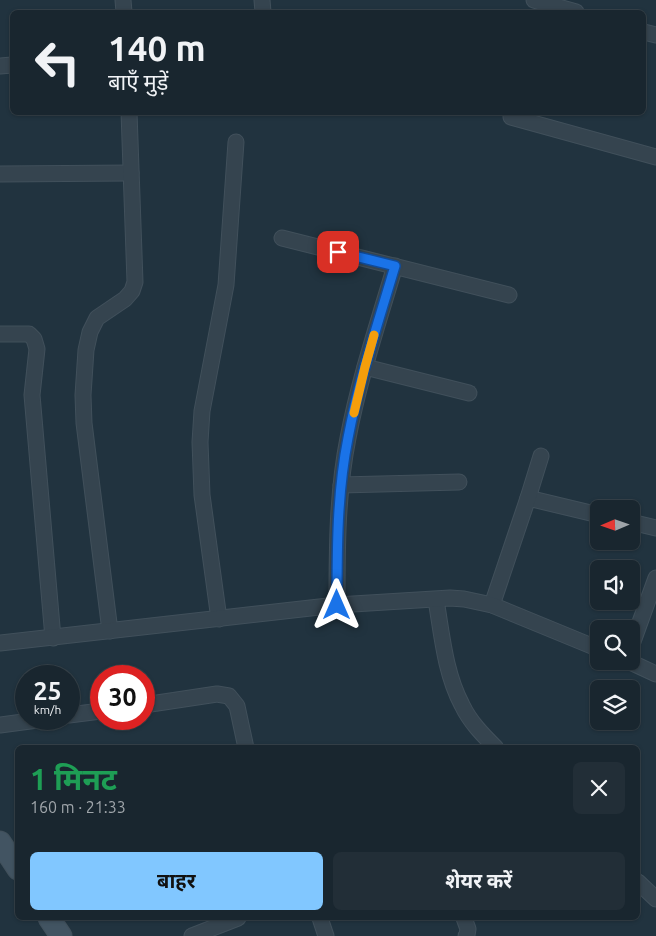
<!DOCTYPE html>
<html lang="hi">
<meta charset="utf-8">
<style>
body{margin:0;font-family:Ubuntu,"Noto Sans Devanagari",sans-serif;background:#222e37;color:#f1f3f6;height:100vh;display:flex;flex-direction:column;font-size:19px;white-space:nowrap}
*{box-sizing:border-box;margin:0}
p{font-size:16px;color:#9fa5aa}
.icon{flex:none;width:28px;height:28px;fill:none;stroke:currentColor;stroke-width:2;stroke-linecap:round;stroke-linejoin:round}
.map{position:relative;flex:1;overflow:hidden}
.sheet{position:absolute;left:15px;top:745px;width:625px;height:175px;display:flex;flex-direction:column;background:#19262f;border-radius:8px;box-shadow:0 1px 4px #0004,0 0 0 1px #37434b}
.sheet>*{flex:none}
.hud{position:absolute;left:10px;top:10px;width:636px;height:105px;border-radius:8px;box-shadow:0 1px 4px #0004,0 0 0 1px #37434b;background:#19262f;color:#f1f3f6;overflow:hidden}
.needle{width:32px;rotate:268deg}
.buttons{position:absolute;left:590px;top:500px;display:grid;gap:10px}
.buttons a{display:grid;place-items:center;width:50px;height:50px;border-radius:8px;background:#19262f;box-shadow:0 1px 4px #0004,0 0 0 1px #37434b;font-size:25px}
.speed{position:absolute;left:15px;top:665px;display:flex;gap:10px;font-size:25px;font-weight:700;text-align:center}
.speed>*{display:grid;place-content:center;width:65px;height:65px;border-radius:50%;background:#19262f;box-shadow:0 1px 4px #0004,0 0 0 1px #37434b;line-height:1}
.speed small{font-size:12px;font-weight:400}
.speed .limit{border:8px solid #d22;background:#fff;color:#111}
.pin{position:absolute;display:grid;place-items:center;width:42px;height:42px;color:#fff;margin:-21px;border-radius:10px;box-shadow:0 2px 8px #0006}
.me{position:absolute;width:55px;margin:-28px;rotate:0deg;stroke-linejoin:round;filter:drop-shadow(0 0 4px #0008)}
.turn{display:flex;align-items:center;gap:18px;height:105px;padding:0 15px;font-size:22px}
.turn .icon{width:65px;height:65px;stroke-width:2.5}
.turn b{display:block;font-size:35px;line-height:42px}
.round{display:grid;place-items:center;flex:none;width:52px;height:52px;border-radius:8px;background:#222e37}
.overview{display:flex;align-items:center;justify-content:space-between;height:85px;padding:0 15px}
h1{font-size:30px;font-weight:700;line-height:38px;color:#1e9e55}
.action{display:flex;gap:10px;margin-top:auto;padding:10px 15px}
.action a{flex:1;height:58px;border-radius:8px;background:#81c7ff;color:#111;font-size:20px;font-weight:700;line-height:58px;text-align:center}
.action a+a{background:#222e37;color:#f1f3f6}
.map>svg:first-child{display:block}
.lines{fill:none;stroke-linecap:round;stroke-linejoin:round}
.street-casing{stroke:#41505b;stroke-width:17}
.secondary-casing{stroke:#41505b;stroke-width:23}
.street{stroke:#35444f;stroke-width:15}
.secondary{stroke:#425462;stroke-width:21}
.route-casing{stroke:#114b97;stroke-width:12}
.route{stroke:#1a73e8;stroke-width:9}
.slow{stroke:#f59e0b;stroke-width:9}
</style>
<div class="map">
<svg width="656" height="936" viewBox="0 0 656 936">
<rect width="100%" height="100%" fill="#21333f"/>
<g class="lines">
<!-- street casing -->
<g class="street-casing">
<g id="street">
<polyline points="123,0 124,12"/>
<polyline points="262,0 263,12"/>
<polyline points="534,0 576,12"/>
<polyline points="644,32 656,35"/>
<polyline points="0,66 12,65"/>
<polyline points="511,117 656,157"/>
<polyline points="0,174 131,173"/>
<polyline points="282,238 509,295"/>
<polyline points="0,334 29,334 34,339 37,349 32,395 53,638"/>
<polyline points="365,367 469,393"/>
<polyline points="341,485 459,482"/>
<polyline points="528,498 599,515"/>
<polyline points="631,522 656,528"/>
<path d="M436,600c6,35 9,73 26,105 8,17 21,30 34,43"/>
<path d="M337,605c0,-56 0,-112 11,-167 11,-58 30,-115 47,-172"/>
<polyline points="492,605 528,498 541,456"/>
<polyline points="219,619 202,495 200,442 202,411 226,285 236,142"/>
<polyline points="110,631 84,423 83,395 86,350 90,332 97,318 125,299 132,291 135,282 129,112"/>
<polyline points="0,643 337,605 450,598 464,599 492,605 599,649"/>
<polyline points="631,647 656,578"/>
<polyline points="628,661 656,674"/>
<polyline points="144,705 217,694 229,696 237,706 246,748"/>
<polyline points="69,715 101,711"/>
<polyline points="0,725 45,719"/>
<polyline points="638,882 656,899"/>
<polyline points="320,918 326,936"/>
<polyline points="464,918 468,929 467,935 466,936"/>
<polyline points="192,936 238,918"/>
</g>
</g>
<!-- secondary casing -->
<g class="secondary-casing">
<g id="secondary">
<polyline points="0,842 18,869"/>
<polyline points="49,918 61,936"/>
</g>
</g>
<!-- street -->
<use href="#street" class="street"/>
<!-- secondary -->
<use href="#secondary" class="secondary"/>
</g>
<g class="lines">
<!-- route casing -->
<g class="route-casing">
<path id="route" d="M337,605c0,-56 0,-112 11,-167 11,-58 30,-115 47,-172l-57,-14"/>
</g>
<!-- route -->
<use href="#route" class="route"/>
<!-- slow -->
<polyline class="slow" points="354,413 365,367 374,335"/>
</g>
</svg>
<div class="buttons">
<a><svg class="needle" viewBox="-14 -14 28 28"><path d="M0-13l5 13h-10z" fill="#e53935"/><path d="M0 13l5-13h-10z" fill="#9fa5aa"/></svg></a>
<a><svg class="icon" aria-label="sound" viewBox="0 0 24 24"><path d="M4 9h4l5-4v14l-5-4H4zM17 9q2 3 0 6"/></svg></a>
<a><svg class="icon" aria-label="search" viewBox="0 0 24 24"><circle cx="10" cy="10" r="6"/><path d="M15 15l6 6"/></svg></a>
<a><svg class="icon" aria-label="layers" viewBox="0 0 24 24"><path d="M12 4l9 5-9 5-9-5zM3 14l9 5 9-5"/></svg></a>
</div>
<div class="speed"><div>25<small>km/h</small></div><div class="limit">30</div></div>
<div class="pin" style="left:338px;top:252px;background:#d93025"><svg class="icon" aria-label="arrive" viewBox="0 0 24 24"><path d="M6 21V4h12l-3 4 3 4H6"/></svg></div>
<svg class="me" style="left:337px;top:605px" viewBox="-20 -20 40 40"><path d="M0-17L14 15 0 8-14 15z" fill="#1a73e8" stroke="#fff" stroke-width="4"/></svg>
<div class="hud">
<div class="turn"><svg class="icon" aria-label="left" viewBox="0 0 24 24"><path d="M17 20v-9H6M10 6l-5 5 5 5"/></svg><div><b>140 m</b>बाएँ मुड़ें</div></div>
</div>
<section class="sheet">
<div class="overview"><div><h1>1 मिनट</h1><p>160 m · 21:33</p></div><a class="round"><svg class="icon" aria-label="close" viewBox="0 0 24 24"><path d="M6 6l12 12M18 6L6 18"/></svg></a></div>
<div class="action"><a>बाहर</a><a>शेयर करें</a></div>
</section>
</div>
